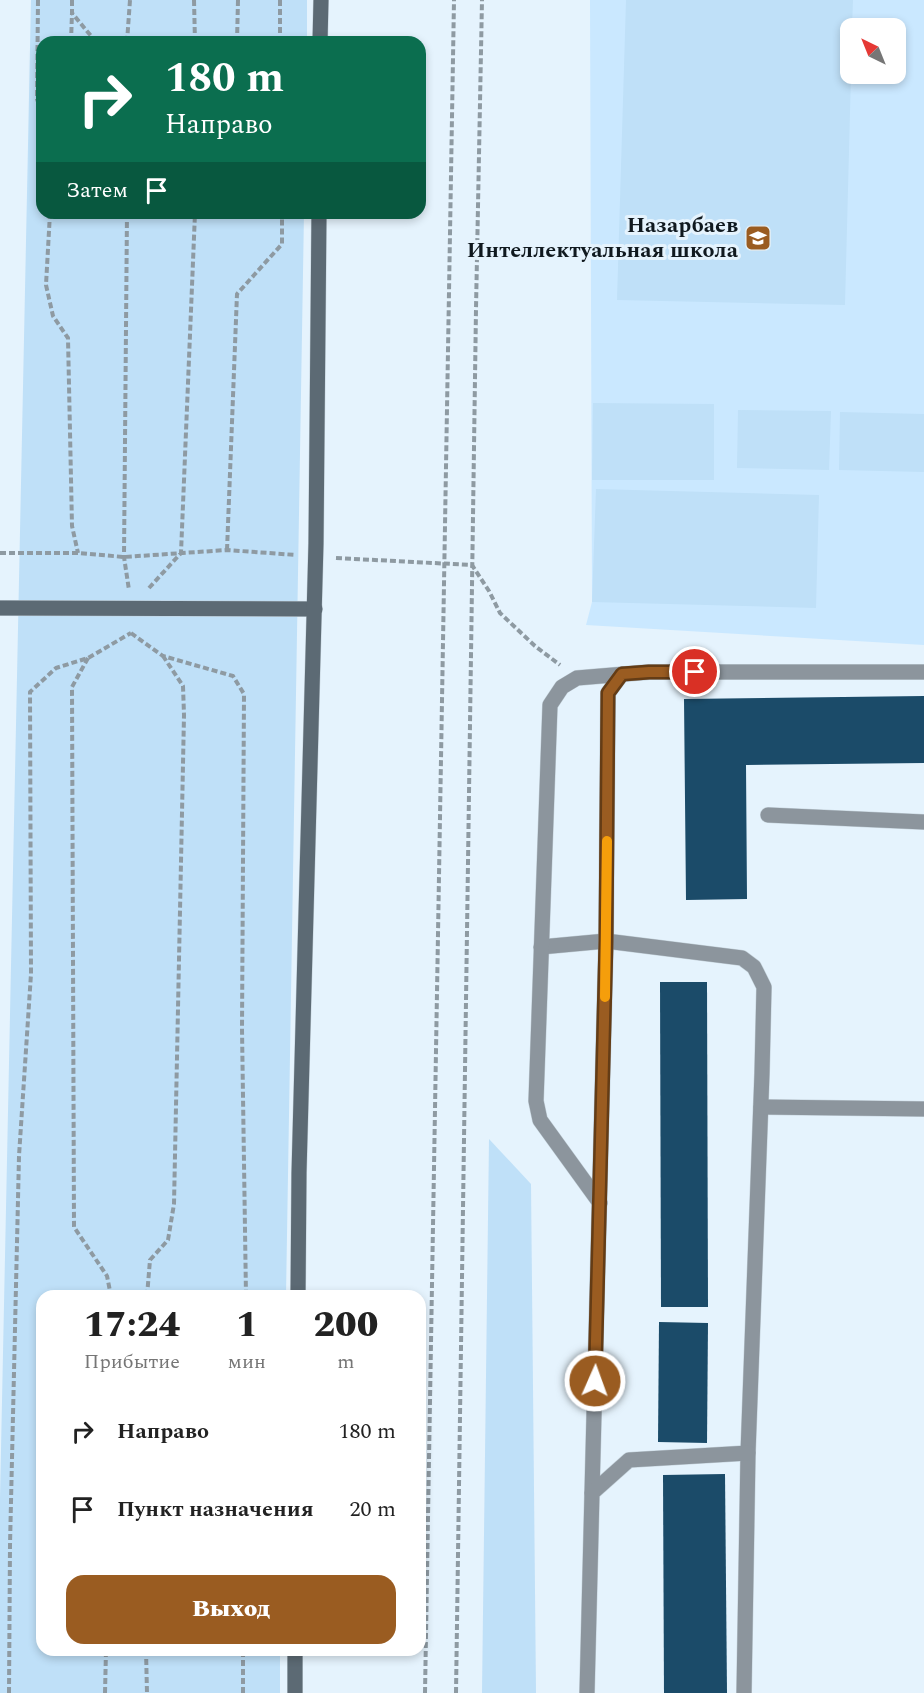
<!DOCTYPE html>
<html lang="ru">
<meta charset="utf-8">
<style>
body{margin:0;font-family:Spectral,serif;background:#f6f6f6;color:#222;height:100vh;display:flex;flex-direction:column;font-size:22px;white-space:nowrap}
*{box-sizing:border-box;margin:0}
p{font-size:20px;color:#767676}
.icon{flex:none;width:33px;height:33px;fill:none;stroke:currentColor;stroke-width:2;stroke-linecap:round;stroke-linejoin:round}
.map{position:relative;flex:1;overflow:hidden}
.drawer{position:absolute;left:36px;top:1290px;width:390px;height:366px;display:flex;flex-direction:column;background:#fff;border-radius:18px;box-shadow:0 3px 9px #0003}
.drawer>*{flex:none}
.banner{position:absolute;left:36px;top:36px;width:390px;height:183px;border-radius:18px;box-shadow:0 3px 9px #0003;background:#0b6e4f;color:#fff;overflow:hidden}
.needle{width:39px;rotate:317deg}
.tools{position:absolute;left:840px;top:18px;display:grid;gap:12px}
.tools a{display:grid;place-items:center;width:66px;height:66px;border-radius:12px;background:#fff;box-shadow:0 3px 9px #0003;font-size:30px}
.pin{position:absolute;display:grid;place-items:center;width:51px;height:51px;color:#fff;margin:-26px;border:3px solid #fff;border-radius:50%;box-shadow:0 2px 6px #0007}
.me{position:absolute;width:66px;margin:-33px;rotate:2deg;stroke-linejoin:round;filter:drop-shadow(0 0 4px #0008)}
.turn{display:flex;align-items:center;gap:21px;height:126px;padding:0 30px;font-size:27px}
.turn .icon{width:78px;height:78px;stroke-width:2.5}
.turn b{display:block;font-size:42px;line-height:51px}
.then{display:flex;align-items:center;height:57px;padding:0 30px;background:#0003;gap:12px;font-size:22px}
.eta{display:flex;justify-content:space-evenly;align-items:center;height:102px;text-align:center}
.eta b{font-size:36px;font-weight:800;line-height:42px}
.action{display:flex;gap:12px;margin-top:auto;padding:12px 30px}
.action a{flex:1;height:69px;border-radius:18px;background:#9a5c21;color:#fff;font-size:24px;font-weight:800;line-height:69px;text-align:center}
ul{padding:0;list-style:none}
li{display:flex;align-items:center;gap:18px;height:78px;padding:0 30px}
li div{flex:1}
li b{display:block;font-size:22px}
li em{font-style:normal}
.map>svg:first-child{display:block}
.built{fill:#cae8ff;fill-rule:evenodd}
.green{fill:#bfe0f8}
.building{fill:#1b4b69}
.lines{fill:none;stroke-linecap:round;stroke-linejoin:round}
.service-casing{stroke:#c3d0d9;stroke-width:16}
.secondary-casing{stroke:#c3d0d9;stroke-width:16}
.path{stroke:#8e9aa2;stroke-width:4;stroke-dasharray:6 3;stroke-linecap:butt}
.service{stroke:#8c959d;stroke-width:15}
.secondary{stroke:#5c6a74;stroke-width:15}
.route-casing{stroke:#643c15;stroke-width:15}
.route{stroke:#9a5c21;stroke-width:10}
.slow{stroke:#f59e0b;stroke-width:10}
.labels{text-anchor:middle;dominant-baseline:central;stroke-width:6;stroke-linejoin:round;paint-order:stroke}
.poi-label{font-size:22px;font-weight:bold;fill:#10191f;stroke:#e5f3fd;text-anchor:end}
</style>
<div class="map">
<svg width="924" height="1693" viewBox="0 0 924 1693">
<rect width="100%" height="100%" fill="#e5f3fd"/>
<!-- built -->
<path class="built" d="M590,0h334v645l-338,-20 6,-23zM850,28h46v46h-46z"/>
<!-- green -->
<g class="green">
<polygon points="31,0 307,0 307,42 42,42 42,213 304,213 286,1296 42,1296 42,1650 280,1650 280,1693 0,1693 0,1498"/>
<polygon points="626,0 853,0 852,28 850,28 851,74 845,305 617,300"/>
<polygon points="593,403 714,404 714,480 592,480"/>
<polygon points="738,410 831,411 829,470 737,468"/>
<polygon points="840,412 924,414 924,472 839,470"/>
<polygon points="596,489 819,495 816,608 592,602"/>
<polygon points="489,1139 531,1184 536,1693 482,1693"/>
</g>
<!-- building -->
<g class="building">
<polygon points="924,696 924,763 746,765 747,899 686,900 684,699"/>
<polygon points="660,982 707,982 708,1307 661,1307"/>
<polygon points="659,1322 708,1323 707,1443 658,1442"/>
<polygon points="725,1474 727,1693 664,1693 663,1475"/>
</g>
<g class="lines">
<!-- service casing -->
<g class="service-casing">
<g id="service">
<polyline points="768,815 924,822"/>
<polyline points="541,947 606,941 742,958 754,967 764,987 762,1073 748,1453 744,1693"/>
<polyline points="761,1107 924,1109"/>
<polyline points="600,1203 540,1120 536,1101 550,705 562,687 577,678 649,672 924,672"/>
<polyline points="592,1493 606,941 608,693 622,674"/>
<polyline points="587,1693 592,1493 629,1460 748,1453"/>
</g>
</g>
<!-- secondary casing -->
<g class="secondary-casing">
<g id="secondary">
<polyline points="320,42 321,0"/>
<polyline points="0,608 315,609"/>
<polyline points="298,1296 299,1173 316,543 319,213"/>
<polyline points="295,1693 295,1650"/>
</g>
</g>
<!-- path -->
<g class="path">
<polyline points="38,0 37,99 42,113"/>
<polyline points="72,0 72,13 96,42"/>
<polyline points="194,0 195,42"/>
<polyline points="280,0 280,42"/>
<polyline points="71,42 72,13"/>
<polyline points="127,42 130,0"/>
<polyline points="237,42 238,0"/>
<polyline points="50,213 46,285 53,316 68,338 72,526 78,553"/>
<polyline points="127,213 124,557 129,590"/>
<polyline points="227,550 237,294 282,244 282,213"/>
<polyline points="0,553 78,553 124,557 227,550 296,555"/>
<polyline points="336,558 472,565 489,591 500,613 535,646 560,665"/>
<polyline points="149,588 181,553 195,213"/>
<polyline points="131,633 163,656 233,676 244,694 242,1029 246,1296"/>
<polyline points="88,658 72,687 74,1227 107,1276 111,1296"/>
<polyline points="147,1296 150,1260 168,1240 174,1204 184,715 183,686 163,656"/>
<polyline points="146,1650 147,1693"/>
<polyline points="9,1693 10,1545 19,1156 31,974 30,692 56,668 88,658 131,633"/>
<polyline points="105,1693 106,1650"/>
<polyline points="243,1693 243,1650"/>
<polyline points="425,1693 454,0"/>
<polyline points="456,1693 476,309 482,0"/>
</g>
<!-- service -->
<use href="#service" class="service"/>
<!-- secondary -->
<use href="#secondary" class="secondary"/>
</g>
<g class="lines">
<!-- route casing -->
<g class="route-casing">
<polyline id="route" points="595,1381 606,941 608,693 622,674 649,672 695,672"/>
</g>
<!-- route -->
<use href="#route" class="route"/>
<!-- slow -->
<polyline class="slow" points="605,997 607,841"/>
</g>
<!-- icons -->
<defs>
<g id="school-square" transform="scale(1.35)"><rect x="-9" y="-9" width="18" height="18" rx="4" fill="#9a5c21" stroke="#e5f3fd"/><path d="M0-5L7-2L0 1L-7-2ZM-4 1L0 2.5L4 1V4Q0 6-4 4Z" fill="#fff"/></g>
</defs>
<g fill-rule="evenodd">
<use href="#school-square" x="758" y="238"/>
</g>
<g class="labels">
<!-- poi labels -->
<g class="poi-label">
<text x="738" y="225">Назарбаев<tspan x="738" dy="25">Интеллектуальная школа</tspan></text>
</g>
</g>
</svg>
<div class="tools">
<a><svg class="needle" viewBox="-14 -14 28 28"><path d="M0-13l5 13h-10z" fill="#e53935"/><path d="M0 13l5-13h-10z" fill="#767676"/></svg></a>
</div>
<div class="pin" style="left:695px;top:672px;background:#d93025"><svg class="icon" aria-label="arrive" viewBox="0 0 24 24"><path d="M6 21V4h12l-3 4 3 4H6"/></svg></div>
<svg class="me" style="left:595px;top:1381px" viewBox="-20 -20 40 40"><circle r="17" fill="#9a5c21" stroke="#fff" stroke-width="3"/><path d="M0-11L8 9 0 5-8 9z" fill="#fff"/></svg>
<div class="banner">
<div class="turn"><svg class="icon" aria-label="right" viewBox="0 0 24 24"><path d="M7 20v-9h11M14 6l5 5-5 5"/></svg><div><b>180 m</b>Направо</div></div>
<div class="then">Затем<svg class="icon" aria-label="arrive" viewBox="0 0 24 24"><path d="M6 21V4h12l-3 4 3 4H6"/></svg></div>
</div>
<section class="drawer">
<div class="eta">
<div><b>17:24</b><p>Прибытие</p></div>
<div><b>1</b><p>мин</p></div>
<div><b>200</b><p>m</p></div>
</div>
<ul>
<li><svg class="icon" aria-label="right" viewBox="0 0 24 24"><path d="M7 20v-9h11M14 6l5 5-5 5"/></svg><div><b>Направо</b></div><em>180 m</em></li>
<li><svg class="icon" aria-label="arrive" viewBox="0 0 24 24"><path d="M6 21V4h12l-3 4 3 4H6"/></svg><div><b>Пункт назначения</b></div><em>20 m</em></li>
</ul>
<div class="action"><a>Выход</a></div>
</section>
</div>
